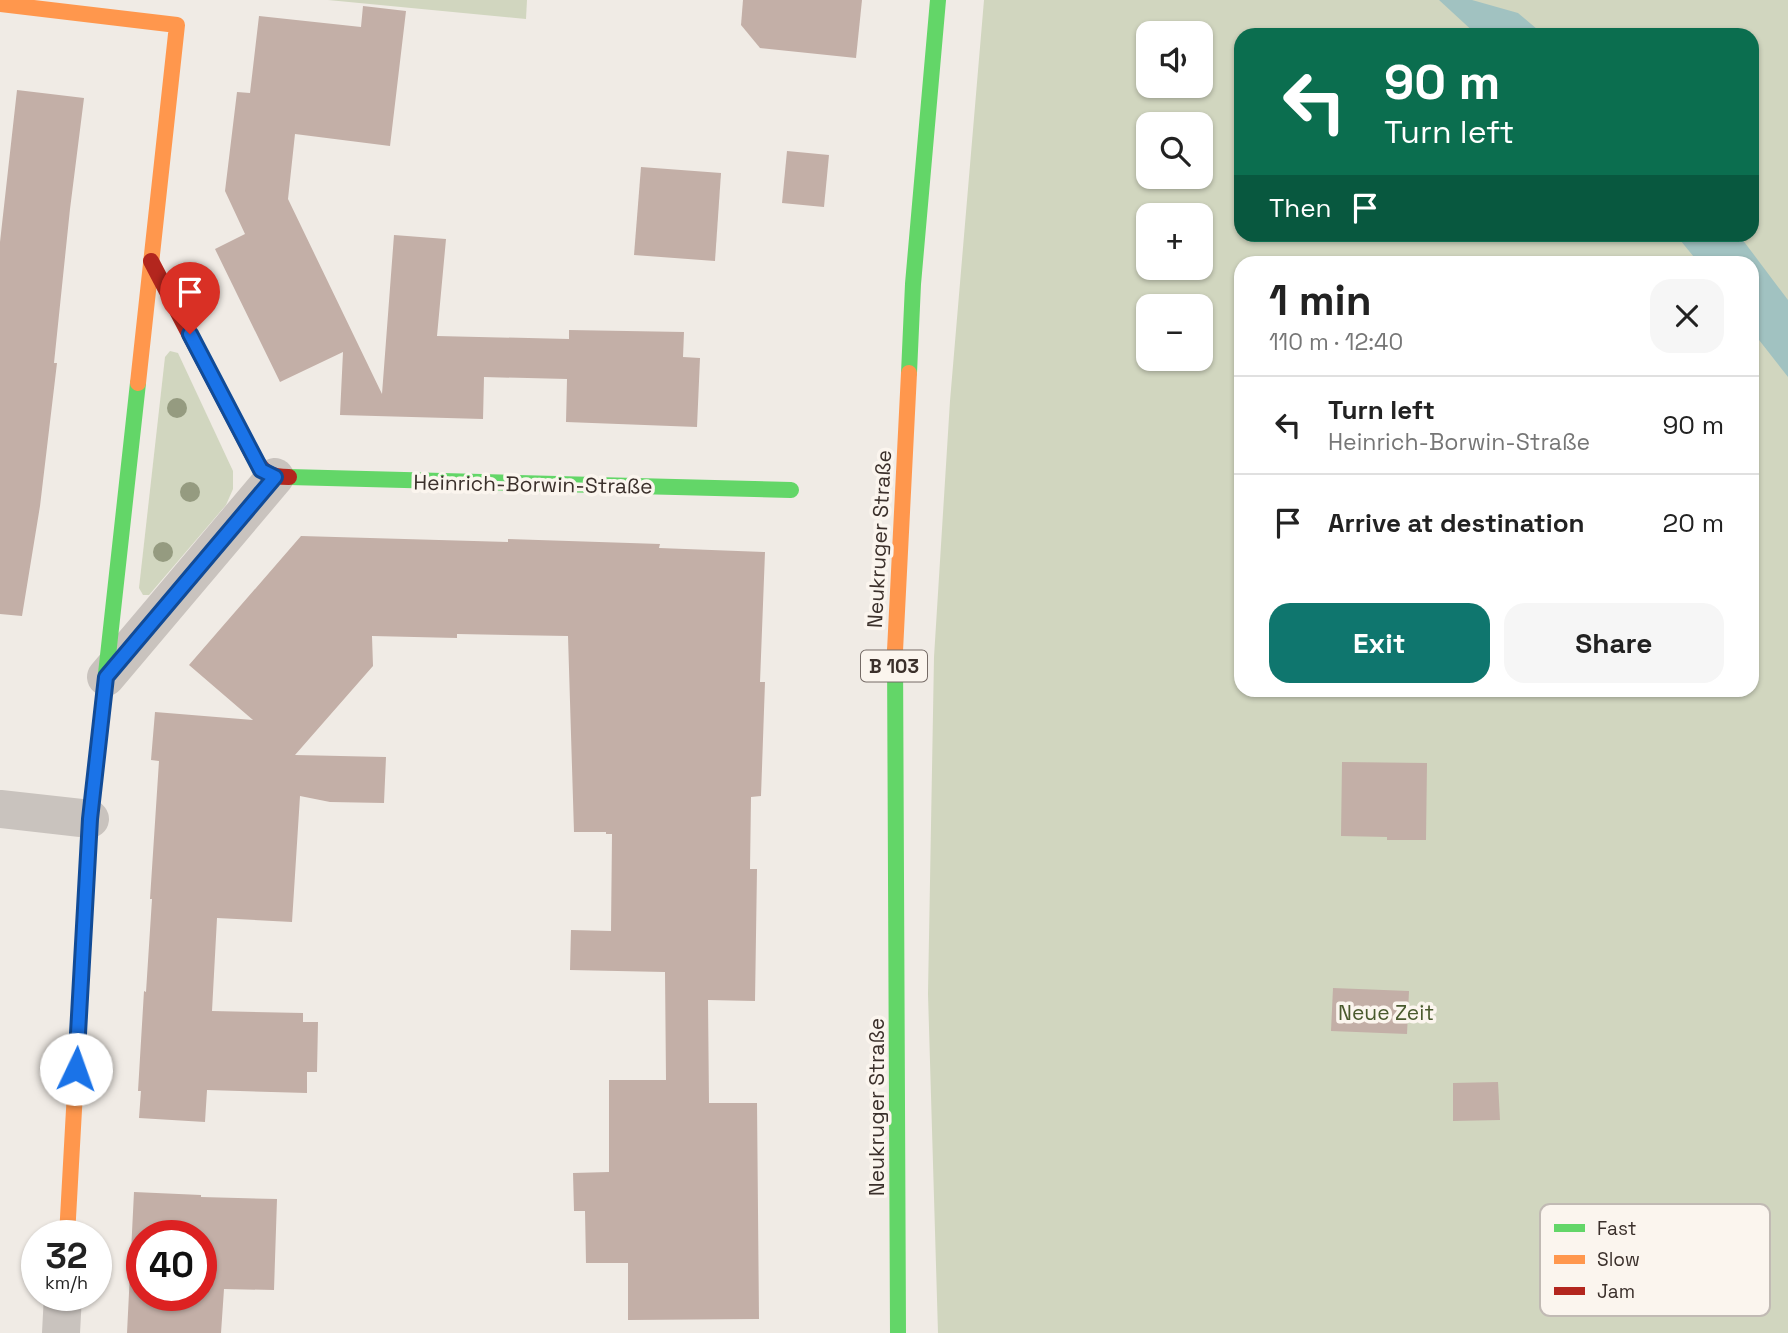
<!DOCTYPE html>
<meta charset="utf-8">
<style>
body{margin:0;font-family:"Space Grotesk",sans-serif;background:#f6f6f6;color:#222;height:100vh;display:flex;flex-direction:column;font-size:26px;white-space:nowrap}
*{box-sizing:border-box;margin:0}
p{font-size:23px;color:#767676}
.icon{flex:none;width:38px;height:38px;fill:none;stroke:currentColor;stroke-width:2;stroke-linecap:round;stroke-linejoin:round}
.map{position:relative;flex:1;overflow:hidden}
.details{position:absolute;left:1234px;top:256px;width:525px;height:441px;display:flex;flex-direction:column;background:#fff;border-radius:21px;box-shadow:0 2px 5px #0004}
.details>*{flex:none}
.guide{position:absolute;left:1234px;top:28px;width:525px;height:214px;border-radius:21px;box-shadow:0 2px 5px #0004;background:#0b6e4f;color:#fff;overflow:hidden}
.buttons{position:absolute;left:1136px;top:21px;display:grid;gap:14px}
.buttons a{display:grid;place-items:center;width:77px;height:77px;border-radius:14px;background:#fff;box-shadow:0 2px 5px #0004;font-size:35px}
.speed{position:absolute;left:21px;top:1220px;display:flex;gap:14px;font-size:35px;font-weight:700;text-align:center}
.speed>*{display:grid;place-content:center;width:91px;height:91px;border-radius:50%;background:#fff;box-shadow:0 2px 5px #0004;line-height:1}
.speed small{font-size:18px;font-weight:400}
.speed .limit{border:10px solid #d22;background:#fff;color:#111}
.pin{position:absolute;display:grid;place-items:center;width:60px;height:60px;color:#fff;margin:-72px -30px;border-radius:50% 50% 50% 0;rotate:-45deg;box-shadow:0 0 7px #0007}
.pin .icon{rotate:45deg}
.me{position:absolute;width:77px;margin:-38px;rotate:3deg;stroke-linejoin:round;filter:drop-shadow(0 0 5px #0008)}
.turn{display:flex;align-items:center;gap:24px;height:147px;padding:0 35px;font-size:32px}
.turn .icon{width:91px;height:91px;stroke-width:2.5}
.turn b{display:block;font-size:49px;line-height:60px}
.then{display:flex;align-items:center;height:66px;padding:0 35px;background:#0003;gap:14px;font-size:26px}
.round{display:grid;place-items:center;flex:none;width:74px;height:74px;border-radius:21px;background:#f6f6f6}
.headline{display:flex;align-items:center;justify-content:space-between;height:119px;padding:0 35px}
h1{font-size:42px;font-weight:700;line-height:52px}
.primary-button{display:flex;gap:14px;margin-top:auto;padding:14px 35px}
.primary-button a{flex:1;height:80px;border-radius:21px;background:#0f766e;color:#fff;font-size:28px;font-weight:700;line-height:80px;text-align:center}
.primary-button a+a{background:#f6f6f6;color:#222}
ul{padding:0;list-style:none}
li{display:flex;align-items:center;gap:21px;height:98px;padding:0 35px;border-top:2px solid #e0e0e0}
li div{flex:1}
li b{display:block;font-size:26px}
li em{font-style:normal}
.map>svg:first-child{display:block}
.green{fill:#d1d6bf;fill-rule:evenodd}
.water{fill:#a1c2c1}
.building{fill:#c3afa7;fill-rule:evenodd}
.lines{fill:none;stroke-linecap:round;stroke-linejoin:round}
.street{stroke:#c9c3be;stroke-width:38}
.fast{stroke:#63d668;stroke-width:16}
.slow{stroke:#ff974d;stroke-width:16}
.jam{stroke:#b3261e;stroke-width:16}
.tree{fill:#959b80}
.route-casing{stroke:#114b97;stroke-width:18}
.route{stroke:#1a73e8;stroke-width:12}
.labels{text-anchor:middle;dominant-baseline:central;stroke-width:7;stroke-linejoin:round;paint-order:stroke}
.shield{fill:#fbf5ee;stroke:#756b66;stroke-width:2}
.shield-label{font-size:19px;font-weight:bold;fill:#3b302b}
.street-label{font-size:21px;fill:#3b302b;stroke:#fbf5ee}
.park-label{font-size:21px;fill:#4a5a2e;stroke:#fbf5ee}
.key{fill:#fbf5ee;stroke:#c1bab4;stroke-width:2}
.key-label{font-size:19px;fill:#3b302b}
</style>
<div class="map">
<svg width="1788" height="1333" viewBox="0 0 1788 1333">
<rect width="100%" height="100%" fill="#f0ebe5"/>
<!-- green -->
<g class="green">
<polygon points="328,0 527,0 526,19"/>
<path d="M984,0h804v1333h-850l-10,-339 6,-337 16,-256zM1148,33h52v53h-52zM1241,35h511v199h-511zM1148,124h52v53h-52zM1148,215h52v53h-52zM1241,262h511v428h-511zM1148,306h52v53h-52z"/>
<polygon points="170,351 178,353 233,471 233,489 226,505 149,595 143,595 139,588 165,357"/>
</g>
<!-- water -->
<g class="water">
<polygon points="1439,0 1472,0 1518,13 1544,35 1477,35"/>
<polygon points="1676,235 1739,235 1788,300 1788,377 1752,331 1752,262 1698,262"/>
</g>
<!-- building -->
<g class="building">
<polygon points="743,0 862,0 856,58 760,48 741,25"/>
<polygon points="363,6 406,11 390,146 295,134 288,199 382,394 394,235 446,239 437,336 569,339 569,330 684,332 683,357 700,358 697,427 566,422 567,379 484,377 483,419 340,415 343,352 280,382 215,249 245,234 225,191 237,92 250,93 259,16 361,27"/>
<polygon points="17,90 84,98 70,209 54,363 57,363 40,506 22,616 0,614 0,242"/>
<polygon points="787,151 829,155 824,207 782,203"/>
<polygon points="641,167 721,173 715,261 634,255"/>
<polygon points="301,536 508,542 508,539 660,544 659,548 765,552 760,682 765,682 761,796 751,797 750,869 757,869 755,1001 708,1000 709,1103 757,1103 759,1319 628,1320 628,1263 586,1263 585,1211 574,1211 573,1173 609,1172 609,1080 666,1080 665,972 570,970 571,930 611,931 612,834 606,834 606,832 574,832 568,636 457,634 457,638 372,636 373,666 295,755 386,757 384,803 330,802 300,796 292,922 217,918 212,1011 303,1013 303,1022 318,1022 317,1072 307,1072 307,1093 207,1090 205,1122 139,1118 141,1091 138,1091 144,991 146,992 152,899 150,899 159,761 151,760 155,712 253,720 189,665"/>
<polygon points="1342,762 1427,763 1426,840 1387,840 1387,837 1341,836"/>
<polygon points="1333,988 1409,991 1407,1034 1331,1031"/>
<polygon points="1498,1082 1500,1120 1453,1121 1453,1083"/>
<path d="M134,1192l67,3v2l76,2 -3,91 -50,-1 -3,44h-94zM142,1236h59v59h-59z"/>
</g>
<g class="lines">
<!-- street -->
<g class="street">
<polyline points="106,677 275,477"/>
<polyline points="0,809 90,819"/>
<polyline points="61,1333 63,1295"/>
</g>
<!-- fast -->
<g class="fast">
<polyline points="909,373 913,284 938,0"/>
<polyline points="289,477 791,490"/>
<polyline points="895,651 898,1333"/>
<polyline points="86,893 90,819 138,383"/>
</g>
<!-- slow -->
<g class="slow">
<polyline points="0,4 177,25 138,383"/>
<polyline points="895,651 909,373"/>
<polyline points="67,1236 86,893"/>
</g>
<!-- jam -->
<path class="jam" d="M151,261l102,195c11,17 16,21 36,21"/>
</g>
<!-- trees -->
<g class="tree">
<circle cx="177" cy="408" r="10"/>
<circle cx="190" cy="492" r="10"/>
<circle cx="163" cy="552" r="10"/>
</g>
<g class="lines">
<!-- route casing -->
<g class="route-casing">
<polyline id="route" points="76,1069 90,819 106,677 275,477 261,470 190,334"/>
</g>
<!-- route -->
<use href="#route" class="route"/>
</g>
<g class="labels">
<!-- shield labels -->
<rect class="shield" x="861" y="650.5" width="66" height="31" rx="5"/>
<g class="shield-label">
<text x="894" y="666">B 103</text>
</g>
<!-- street labels -->
<g class="street-label">
<text transform="translate(533 484) rotate(1)">Heinrich-Borwin-Straße</text>
<text transform="translate(879 539) rotate(-87)">Neukruger Straße</text>
<text transform="translate(876 1107) rotate(-90)">Neukruger Straße</text>
</g>
<!-- park labels -->
<g class="park-label">
<text x="1386" y="1012">Neue Zeit</text>
</g>
</g>
<!-- legend -->
<rect x="1540" y="1204" width="230" height="112" rx="10" class="key"/>
<rect x="1554" y="1224" width="31" height="8" fill="#63d668"/>
<rect x="1554" y="1255" width="31" height="9" fill="#ff974d"/>
<rect x="1554" y="1287" width="31" height="8" fill="#b3261e"/>
<g class="key-label">
<text x="1597" y="1235">Fast</text>
<text x="1597" y="1266">Slow</text>
<text x="1597" y="1298">Jam</text>
</g>
</svg>
<div class="buttons">
<a><svg class="icon" aria-label="sound" viewBox="0 0 24 24"><path d="M4 9h4l5-4v14l-5-4H4zM17 9q2 3 0 6"/></svg></a>
<a><svg class="icon" aria-label="search" viewBox="0 0 24 24"><circle cx="10" cy="10" r="6"/><path d="M15 15l6 6"/></svg></a>
<a>+</a>
<a>−</a>
</div>
<div class="speed"><div>32<small>km/h</small></div><div class="limit">40</div></div>
<div class="pin" style="left:190px;top:334px;background:#d93025"><svg class="icon" aria-label="arrive" viewBox="0 0 24 24"><path d="M6 21V4h12l-3 4 3 4H6"/></svg></div>
<svg class="me" style="left:76px;top:1069px" viewBox="-20 -20 40 40"><circle r="19" fill="#fff"/><path d="M0-13L10 11 0 6-10 11z" fill="#1a73e8"/></svg>
<div class="guide">
<div class="turn"><svg class="icon" aria-label="left" viewBox="0 0 24 24"><path d="M17 20v-9H6M10 6l-5 5 5 5"/></svg><div><b>90 m</b>Turn left</div></div>
<div class="then">Then<svg class="icon" aria-label="arrive" viewBox="0 0 24 24"><path d="M6 21V4h12l-3 4 3 4H6"/></svg></div>
</div>
<section class="details">
<div class="headline"><div><h1>1 min</h1><p>110 m · 12:40</p></div><a class="round"><svg class="icon" aria-label="close" viewBox="0 0 24 24"><path d="M6 6l12 12M18 6L6 18"/></svg></a></div>
<ul>
<li><svg class="icon" aria-label="left" viewBox="0 0 24 24"><path d="M17 20v-9H6M10 6l-5 5 5 5"/></svg><div><b>Turn left</b><p>Heinrich-Borwin-Straße</p></div><em>90 m</em></li>
<li><svg class="icon" aria-label="arrive" viewBox="0 0 24 24"><path d="M6 21V4h12l-3 4 3 4H6"/></svg><div><b>Arrive at destination</b></div><em>20 m</em></li>
</ul>
<div class="primary-button"><a>Exit</a><a>Share</a></div>
</section>
</div>
